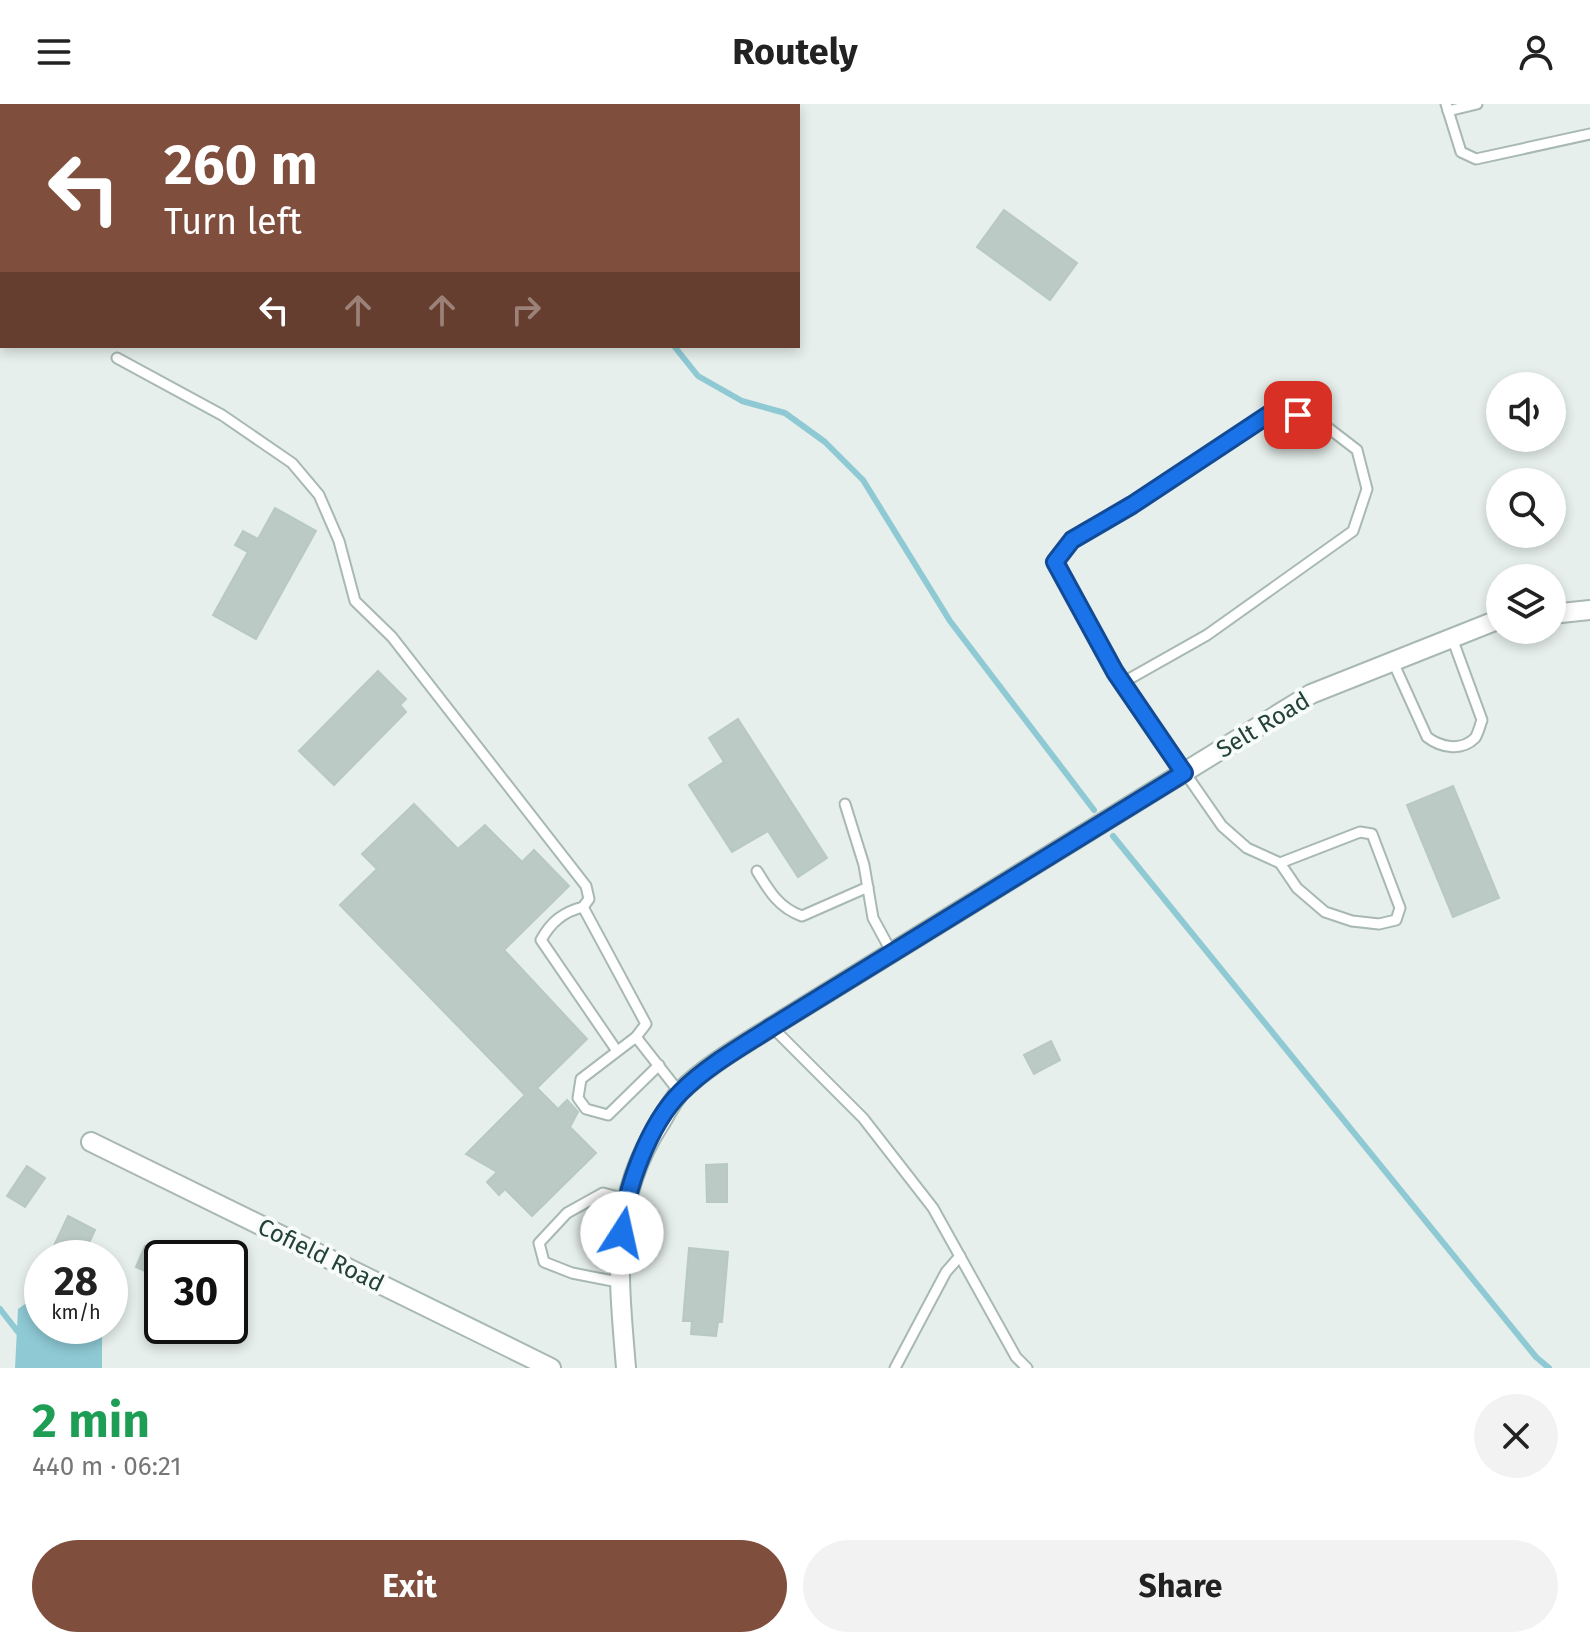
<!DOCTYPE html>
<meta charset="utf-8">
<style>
body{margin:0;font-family:"Fira Sans",sans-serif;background:#f2f2f2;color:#222;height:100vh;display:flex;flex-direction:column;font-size:30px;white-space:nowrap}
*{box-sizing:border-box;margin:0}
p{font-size:26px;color:#767676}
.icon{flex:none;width:44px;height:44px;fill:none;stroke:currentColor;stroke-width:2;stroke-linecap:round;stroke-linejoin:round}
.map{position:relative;height:1264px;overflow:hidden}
.details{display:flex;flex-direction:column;background:#fff;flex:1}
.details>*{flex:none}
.top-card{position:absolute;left:0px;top:0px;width:800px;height:244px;box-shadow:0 4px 12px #0003;background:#804e3d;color:#fff;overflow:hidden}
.tools{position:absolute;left:1486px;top:268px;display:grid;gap:16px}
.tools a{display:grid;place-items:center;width:80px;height:80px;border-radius:50%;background:#fff;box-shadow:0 4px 12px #0003;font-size:40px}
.speed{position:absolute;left:24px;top:1136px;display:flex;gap:16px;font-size:40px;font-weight:700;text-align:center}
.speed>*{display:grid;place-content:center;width:104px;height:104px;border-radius:50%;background:#fff;box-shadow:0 4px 12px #0003;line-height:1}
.speed small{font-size:20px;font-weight:400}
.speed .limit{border:4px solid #111;border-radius:12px;background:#fff;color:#111}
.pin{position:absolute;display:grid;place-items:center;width:68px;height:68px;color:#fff;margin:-34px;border-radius:16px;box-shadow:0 4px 12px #0006}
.me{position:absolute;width:88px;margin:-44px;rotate:10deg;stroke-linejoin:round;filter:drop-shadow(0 0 6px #0008)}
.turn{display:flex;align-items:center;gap:28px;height:168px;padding:0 32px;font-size:36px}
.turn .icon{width:104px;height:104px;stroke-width:2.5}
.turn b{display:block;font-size:56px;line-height:68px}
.lanes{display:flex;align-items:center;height:76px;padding:0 32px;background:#0003;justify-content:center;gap:40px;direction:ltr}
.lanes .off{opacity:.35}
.round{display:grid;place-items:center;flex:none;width:84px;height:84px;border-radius:42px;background:#f2f2f2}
.headline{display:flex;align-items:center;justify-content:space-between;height:136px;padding:0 32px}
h1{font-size:48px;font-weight:700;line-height:60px;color:#1e9e55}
.primary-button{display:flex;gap:16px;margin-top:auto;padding:16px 32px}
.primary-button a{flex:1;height:92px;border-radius:48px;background:#804e3d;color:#fff;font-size:32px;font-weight:700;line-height:92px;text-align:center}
.primary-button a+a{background:#f2f2f2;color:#222}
header{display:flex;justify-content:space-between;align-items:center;height:104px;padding:0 32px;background:#fff;font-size:36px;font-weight:700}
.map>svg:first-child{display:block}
.water{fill:#8ec9d4}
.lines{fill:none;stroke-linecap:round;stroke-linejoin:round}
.stream{stroke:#8ec9d4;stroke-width:6}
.building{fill:#bbcac4;stroke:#b8c9c2;stroke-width:2}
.service-casing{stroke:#a8b8b2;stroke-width:13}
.minor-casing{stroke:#a8b8b2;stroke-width:22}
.service{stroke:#fff;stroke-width:9}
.minor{stroke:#fff;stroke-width:18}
.route-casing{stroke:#114b97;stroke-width:20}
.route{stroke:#1a73e8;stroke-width:14}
.labels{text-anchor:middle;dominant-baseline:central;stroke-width:8;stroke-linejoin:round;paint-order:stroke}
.street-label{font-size:24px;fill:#24423a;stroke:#f7fbf9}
</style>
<header><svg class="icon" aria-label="menu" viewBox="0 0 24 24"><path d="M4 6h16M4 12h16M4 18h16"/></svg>Routely<svg class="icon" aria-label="person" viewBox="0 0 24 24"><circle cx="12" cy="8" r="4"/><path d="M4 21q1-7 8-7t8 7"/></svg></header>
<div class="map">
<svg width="1590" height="1264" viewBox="0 0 1590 1264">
<rect width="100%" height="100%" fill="#e6efeb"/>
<!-- water -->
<polygon class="water" points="42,1188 42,1222 102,1222 102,1264 15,1264 18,1205"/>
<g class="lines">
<!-- stream -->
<g class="stream">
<polyline points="516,0 517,2"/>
<polyline points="674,242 698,272 742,297 785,309 825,338 863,376 950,517 1094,706"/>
<polyline points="1113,732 1536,1253 1549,1264"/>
<polyline points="0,1205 18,1228"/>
</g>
</g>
<!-- building -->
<g class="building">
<polygon points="1004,106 1077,159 1050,196 977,143"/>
<polygon points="275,404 316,427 256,535 213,511 248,448 235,441 243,427 258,435"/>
<polygon points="378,567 406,595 400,601 406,608 334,681 299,647"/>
<polygon points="738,615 827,754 798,773 768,727 732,748 689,681 724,658 709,634"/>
<polygon points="1453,682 1499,794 1453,813 1407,701"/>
<polygon points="414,700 458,745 485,721 522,758 534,746 569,782 504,846 587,935 537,984 558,1005 567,996 578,1008 570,1023 596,1049 532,1112 505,1085 499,1091 487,1078 497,1068 466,1050 525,991 340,801 377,765 362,750"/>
<polygon points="1051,937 1060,956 1034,970 1024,951"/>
<polygon points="727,1060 727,1098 707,1098 706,1061"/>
<polygon points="27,1062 45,1074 25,1103 7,1092"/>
<polygon points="68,1112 95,1126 82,1154 64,1154 51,1148"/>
<polygon points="145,1142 162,1150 162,1175 136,1163"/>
<polygon points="689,1144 728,1148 722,1218 718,1218 716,1232 691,1230 692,1217 683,1217"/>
</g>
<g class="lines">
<!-- service casing -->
<g class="service-casing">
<g id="service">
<polyline points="1446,0 1461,48 1476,55 1590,30"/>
<polyline points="1448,7 1477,0"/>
<path d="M117,254l105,57 70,48 27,32 20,46 16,60 37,36 194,249 3,13 -6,8c-20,5 -32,15 -42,33l76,111"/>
<path d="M1393,558l34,75c13,10 34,15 48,1 3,-4 5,-13 7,-18l-30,-82"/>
<polyline points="1122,579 1207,531 1353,427 1367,385 1357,346 1318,316 1277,305 1132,401 1072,436 1055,458 1115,568 1222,722 1247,744 1280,759 1297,784 1325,808 1352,817 1379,820 1396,816 1400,804 1372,730 1360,728 1280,759"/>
<polyline points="845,700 864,761 873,814 892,849"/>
<path d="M757,767c12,20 22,37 45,45l66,-29"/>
<polyline points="583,803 646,920 636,933 581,975 578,994 586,1005 608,1011 659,961"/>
<polyline points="772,923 863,1014 933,1104 1016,1253 1027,1264"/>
<polyline points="636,933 680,989"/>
<polyline points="618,1178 572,1169 544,1158 539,1139 567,1109 603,1089 626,1095"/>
<polyline points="895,1264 946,1168 960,1152"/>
</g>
</g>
<!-- minor casing -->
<g class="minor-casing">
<g id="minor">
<polyline points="1552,510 1590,506"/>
<polyline points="91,1038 551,1264"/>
<path d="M626,1264c-7,-88 -18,-166 34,-245 6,-10 12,-22 20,-31 28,-28 68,-50 101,-71l530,-327 189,-75"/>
</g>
</g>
<!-- service -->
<use href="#service" class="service"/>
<!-- minor -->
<use href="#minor" class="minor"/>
</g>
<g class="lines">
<!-- route casing -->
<g class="route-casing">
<path id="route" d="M622,1129c3,-44 27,-109 59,-141 26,-26 60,-45 91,-65l412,-254 -69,-101 -60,-110 17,-22 60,-35 145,-96 21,6"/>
</g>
<!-- route -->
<use href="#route" class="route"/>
</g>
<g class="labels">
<!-- street labels -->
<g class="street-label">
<text transform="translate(1263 621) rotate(-31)">Selt Road</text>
<text transform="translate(321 1151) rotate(26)">Cofield Road</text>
</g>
</g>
</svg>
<div class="tools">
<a><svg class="icon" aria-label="sound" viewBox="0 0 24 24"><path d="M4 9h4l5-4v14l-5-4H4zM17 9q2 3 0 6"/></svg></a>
<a><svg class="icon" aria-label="search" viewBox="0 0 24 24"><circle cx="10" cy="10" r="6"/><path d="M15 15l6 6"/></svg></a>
<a><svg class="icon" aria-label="layers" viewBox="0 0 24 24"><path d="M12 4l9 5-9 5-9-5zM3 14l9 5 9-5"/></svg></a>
</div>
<div class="speed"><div>28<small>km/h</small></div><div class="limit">30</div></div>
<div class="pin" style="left:1298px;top:311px;background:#d93025"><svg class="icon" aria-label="arrive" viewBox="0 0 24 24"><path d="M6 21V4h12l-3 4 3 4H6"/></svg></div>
<svg class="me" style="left:622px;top:1129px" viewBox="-20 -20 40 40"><circle r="19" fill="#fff"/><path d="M0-13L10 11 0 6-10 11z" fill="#1a73e8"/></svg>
<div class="top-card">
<div class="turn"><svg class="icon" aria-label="left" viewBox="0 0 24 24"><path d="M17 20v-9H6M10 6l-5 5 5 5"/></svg><div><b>260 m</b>Turn left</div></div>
<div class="lanes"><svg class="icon" aria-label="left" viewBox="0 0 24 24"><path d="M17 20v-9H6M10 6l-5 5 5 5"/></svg><svg class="icon off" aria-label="ahead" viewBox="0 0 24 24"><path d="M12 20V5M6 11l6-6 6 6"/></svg><svg class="icon off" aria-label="ahead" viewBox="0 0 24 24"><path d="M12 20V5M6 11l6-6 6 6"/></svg><svg class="icon off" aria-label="right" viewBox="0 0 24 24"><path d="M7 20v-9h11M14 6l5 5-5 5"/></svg></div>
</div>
</div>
<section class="details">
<div class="headline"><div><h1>2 min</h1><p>440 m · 06:21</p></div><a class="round"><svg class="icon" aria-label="close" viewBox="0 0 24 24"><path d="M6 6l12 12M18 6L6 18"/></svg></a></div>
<div class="primary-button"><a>Exit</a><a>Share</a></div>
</section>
